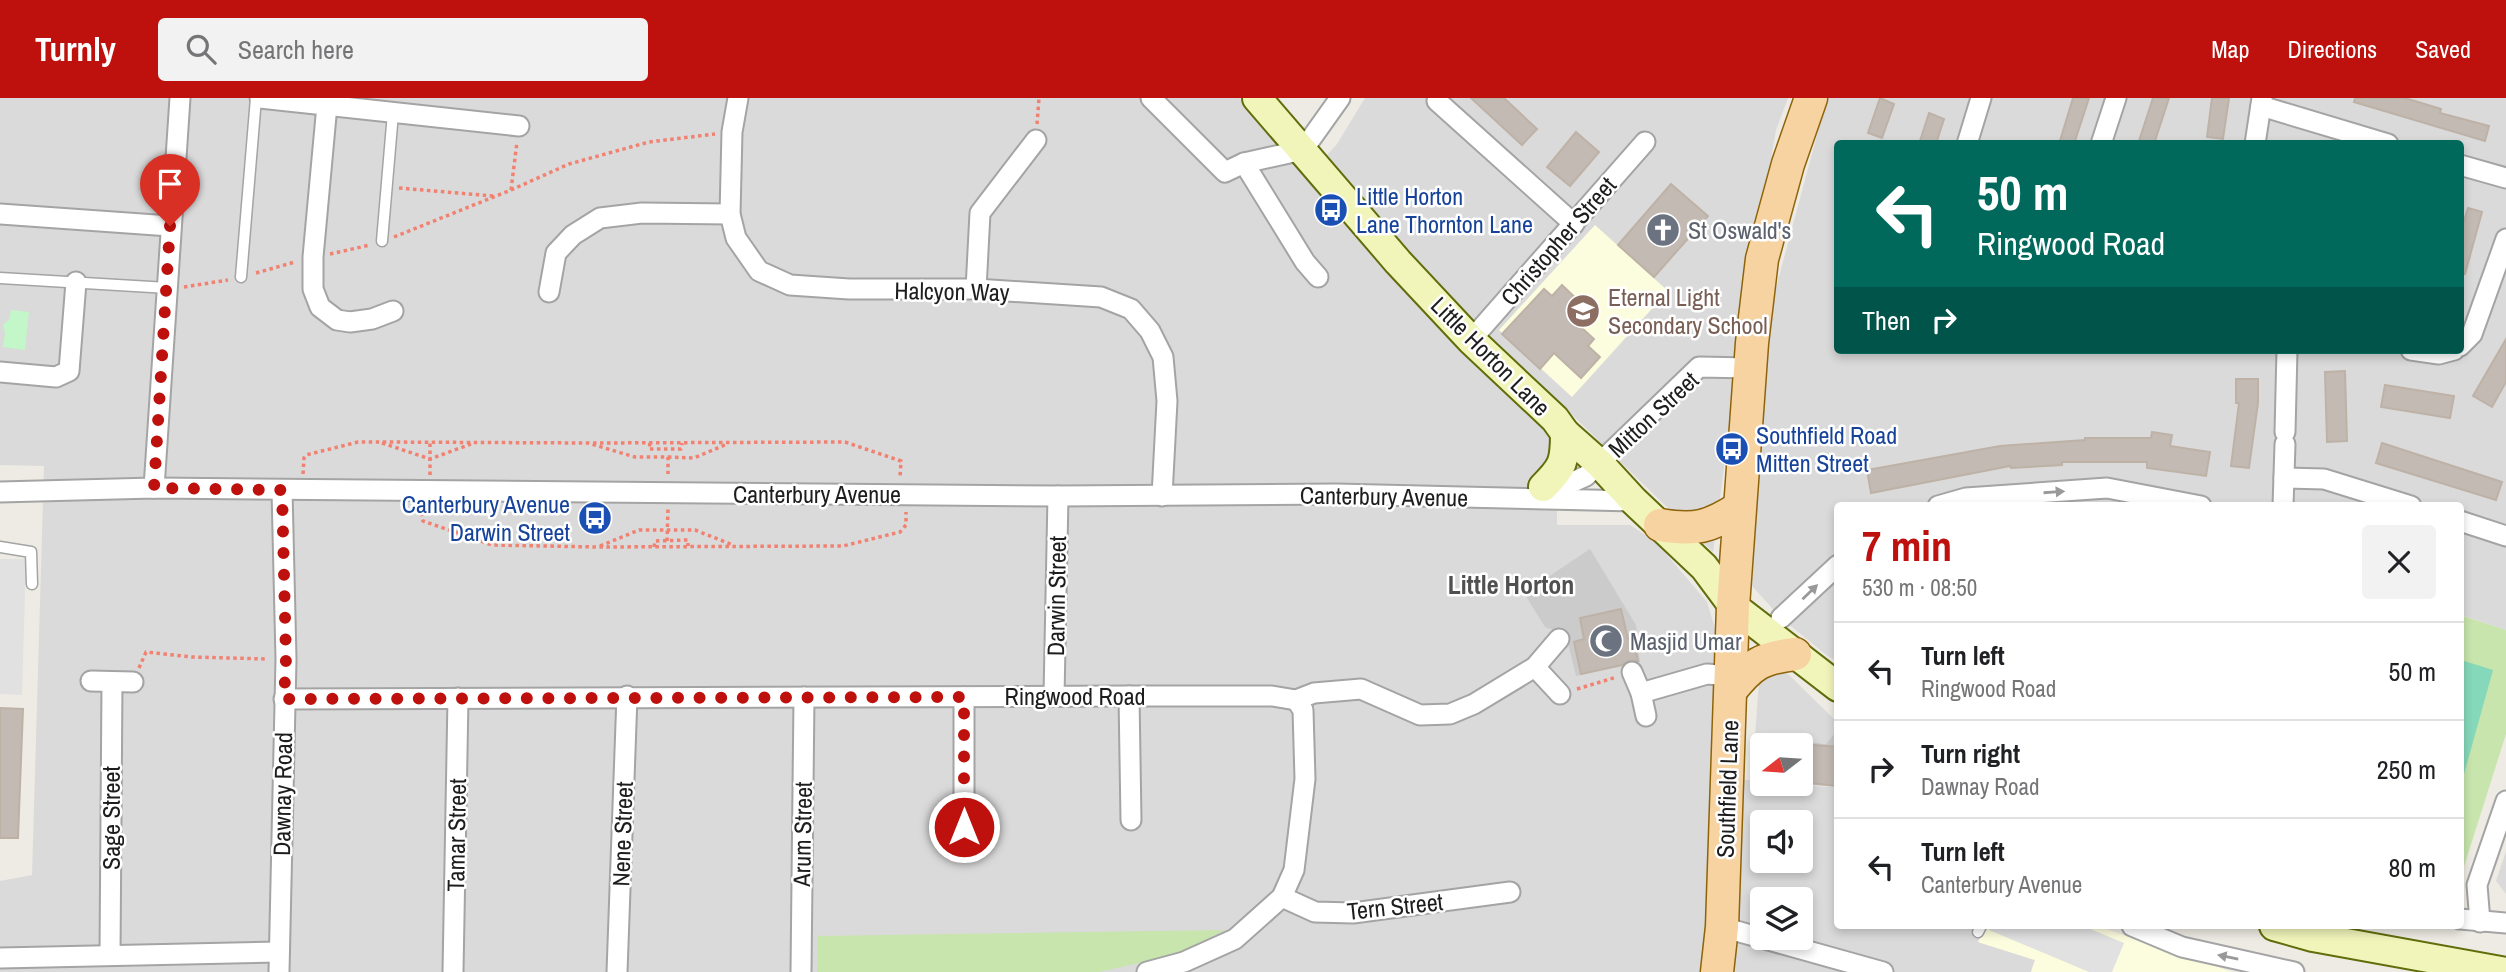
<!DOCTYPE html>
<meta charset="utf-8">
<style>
body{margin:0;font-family:"Archivo Narrow",sans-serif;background:#f2f2f2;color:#202124;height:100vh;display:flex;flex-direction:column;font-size:26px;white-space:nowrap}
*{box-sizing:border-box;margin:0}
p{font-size:23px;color:#757577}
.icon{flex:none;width:38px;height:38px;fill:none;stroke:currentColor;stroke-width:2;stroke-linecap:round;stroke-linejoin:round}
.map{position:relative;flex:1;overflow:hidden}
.side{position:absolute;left:1834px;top:404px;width:630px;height:427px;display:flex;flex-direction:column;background:#fff;border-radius:7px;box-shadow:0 4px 10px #0003}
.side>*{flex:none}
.top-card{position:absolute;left:1834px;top:42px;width:630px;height:214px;border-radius:7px;box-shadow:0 4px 10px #0003;background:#00695c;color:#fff;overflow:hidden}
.needle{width:46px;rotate:253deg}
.buttons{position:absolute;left:1750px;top:635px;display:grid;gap:14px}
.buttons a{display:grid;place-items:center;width:63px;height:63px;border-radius:7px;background:#fff;box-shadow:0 4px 10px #0003;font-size:35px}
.pin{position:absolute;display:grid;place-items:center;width:60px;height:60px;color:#fff;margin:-72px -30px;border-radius:50% 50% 50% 0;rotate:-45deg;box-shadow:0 0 7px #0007}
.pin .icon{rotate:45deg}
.me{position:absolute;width:77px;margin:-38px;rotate:0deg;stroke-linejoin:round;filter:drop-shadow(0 0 5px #0008)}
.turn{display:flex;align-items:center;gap:24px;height:147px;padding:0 28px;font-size:32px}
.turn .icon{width:91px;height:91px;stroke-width:2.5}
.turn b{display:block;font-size:49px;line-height:60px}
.then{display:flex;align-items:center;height:66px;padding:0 28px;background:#0003;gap:14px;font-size:26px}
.round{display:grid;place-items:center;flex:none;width:74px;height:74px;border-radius:7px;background:#f2f2f2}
.overview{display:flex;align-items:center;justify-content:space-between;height:119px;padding:0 28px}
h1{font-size:42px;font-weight:800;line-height:52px;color:#be100c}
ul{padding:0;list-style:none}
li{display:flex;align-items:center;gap:21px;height:98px;padding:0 28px;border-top:2px solid #e0e0e0}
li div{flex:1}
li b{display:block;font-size:26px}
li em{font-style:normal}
header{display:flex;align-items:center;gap:42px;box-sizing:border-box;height:98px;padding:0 35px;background:#be100c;color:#fff}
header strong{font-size:33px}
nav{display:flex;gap:38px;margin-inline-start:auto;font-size:24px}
.search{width:490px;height:63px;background:#f2f2f2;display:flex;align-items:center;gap:18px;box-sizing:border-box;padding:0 24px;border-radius:7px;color:#757577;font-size:26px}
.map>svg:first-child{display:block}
.residential{fill:#dbdada;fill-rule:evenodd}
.education{fill:#fcfdde}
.religious{fill:#cbcbcb}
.grass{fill:#c7e5ac}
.park{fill:#c3f6c8}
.pitch{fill:#86d8ba}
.parking{fill:#e1e1e1}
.building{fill:#c2bab3;stroke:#beb2a7;stroke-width:2}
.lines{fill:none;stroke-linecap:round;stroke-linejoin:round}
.lane-casing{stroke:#a4a4a4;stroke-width:13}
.street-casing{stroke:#a4a4a4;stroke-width:23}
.secondary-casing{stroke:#616d0b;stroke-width:32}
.primary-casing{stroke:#8d6409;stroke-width:35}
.path{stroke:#f18171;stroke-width:3.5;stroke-dasharray:3.5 3.5;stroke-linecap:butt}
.lane{stroke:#fff;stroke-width:10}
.street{stroke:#fff;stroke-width:19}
.secondary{stroke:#f1f5ba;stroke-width:28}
.primary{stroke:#f6d3a1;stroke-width:32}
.oneway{fill:#999}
.route{stroke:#be100c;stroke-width:12;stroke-dasharray:0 21.6}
.labels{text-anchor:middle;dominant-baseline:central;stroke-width:5;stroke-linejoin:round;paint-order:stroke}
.transit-label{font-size:24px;fill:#164399;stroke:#fff;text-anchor:start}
.worship-label{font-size:24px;fill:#5b616d;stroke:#fff;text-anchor:start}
.street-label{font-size:24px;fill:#1d1d1d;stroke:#fff}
.education-label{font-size:24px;fill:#785e54;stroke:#fff;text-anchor:start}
.neighbourhood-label{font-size:26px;font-weight:bold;fill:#505050;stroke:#fff}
</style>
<header>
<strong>Turnly</strong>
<div class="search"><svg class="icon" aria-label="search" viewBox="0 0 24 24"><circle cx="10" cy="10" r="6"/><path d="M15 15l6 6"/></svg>Search here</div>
<nav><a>Map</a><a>Directions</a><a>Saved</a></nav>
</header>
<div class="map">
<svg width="2506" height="874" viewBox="0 0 2506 874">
<rect width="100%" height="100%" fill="#eeebe4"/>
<!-- residential -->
<g class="residential">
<path d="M0,0h1239l70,77 28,-31 28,-46h423l-12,32 -32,184 -31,238 -156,-152v125h73l26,17 51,60 10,33 -7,142 52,4v3l75,3 1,139h147l-7,16 57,18 -4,12h-2031v-91l32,-6 12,-409 -44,-1zM1762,724h39v39h-39zM1762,802h39v38h-39z"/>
<path d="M1827,0h679v532l-45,-15 -1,-109h-622l-1,155 -8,-4 -48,-39 -29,-32 18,-276zM1838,46h622v206h-622z"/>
<polygon points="1785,573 1837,624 1837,632 1826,646 1755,638 1759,584 1762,578"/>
<polygon points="2506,753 2506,796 2496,783"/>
</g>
<!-- education -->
<g class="education">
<polygon points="1595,127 1668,193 1572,299 1499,232"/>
<polygon points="1985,828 2097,828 2232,874 2031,874 2035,862 1978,844"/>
</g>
<!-- religious -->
<g class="religious">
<polygon points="1590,451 1636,527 1640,564 1576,578 1566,537 1545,529 1524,495"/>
<polygon points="1837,632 1837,689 1801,686 1801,648 1762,648 1762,683 1752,682 1755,638 1826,646"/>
</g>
<!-- grass -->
<g class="grass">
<polygon points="2460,517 2506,532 2506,636 2461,778"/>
<polygon points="1225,832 1175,857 1099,874 817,874 818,838"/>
</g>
<!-- park -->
<polygon class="park" points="11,212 29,214 25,252 3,249 5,236 3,226 9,222"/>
<!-- pitch -->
<polygon class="pitch" points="2461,562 2493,572 2461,687 2460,562"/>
<!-- parking -->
<g class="parking">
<polygon points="0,461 26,461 22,597 0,596"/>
<polygon points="1991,828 2083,828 2124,845 2112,874 2089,874 1989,832"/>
</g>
<!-- building -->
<g class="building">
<polygon points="1471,0 1504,0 1537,31 1522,47"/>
<polygon points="1880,0 1894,6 1882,40 1868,35"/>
<polygon points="2073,0 2089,0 2074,46 2059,46"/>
<polygon points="2153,0 2169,0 2154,46 2138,46"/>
<polygon points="2212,0 2229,0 2223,41 2207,39"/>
<polygon points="2355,0 2405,0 2441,11 2440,15 2489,28 2485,43 2354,4"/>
<polygon points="1929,15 1944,21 1936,46 1919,46"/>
<polygon points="1576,34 1599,54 1570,88 1547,69"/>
<polygon points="1671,86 1708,118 1654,179 1618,147"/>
<polygon points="2468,110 2482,114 2465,176 2460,176 2460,136"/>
<polygon points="1562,187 1584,208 1572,221 1594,241 1588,248 1600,259 1581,280 1554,255 1540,271 1502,236 1544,191 1552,198"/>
<polygon points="2506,241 2506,284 2492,309 2473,298"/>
<polygon points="2345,273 2347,343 2327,344 2325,274"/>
<polygon points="2236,281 2258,281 2258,305 2249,370 2231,368 2239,305 2236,305"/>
<polygon points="2385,287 2454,298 2450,320 2381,309"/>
<polygon points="2152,334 2172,337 2170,348 2210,354 2206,378 2147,370 2147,364 2062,364 2062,367 2011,370 2010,368 1871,395 1867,372 2000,348 2085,342 2085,340 2151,340"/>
<polygon points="2382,345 2502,384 2496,402 2376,365"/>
<polygon points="1621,511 1628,541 1633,540 1638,563 1628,563 1622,567 1581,576 1574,544 1584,541 1580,520"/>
<polygon points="0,610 23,611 18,740 0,740"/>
<polygon points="1801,646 1838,649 1838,688 1801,684"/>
</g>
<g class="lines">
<!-- lane casing -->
<g class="lane-casing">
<g id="lane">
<polyline points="382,143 393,15"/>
<polyline points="241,179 256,0"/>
<polyline points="0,180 168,190"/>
<polyline points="0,449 31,454 32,486"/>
<polyline points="1978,834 1981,828"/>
</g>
</g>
<!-- street casing -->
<g class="street-casing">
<g id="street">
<polyline points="260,0 519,28"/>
<polyline points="738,0 732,34 730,116 736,140 759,173 790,187 849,191 976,191 1101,199 1131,211 1150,233 1163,259 1167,303 1162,398"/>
<polyline points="1151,0 1225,74 1244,65 1303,52 1340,0"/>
<polyline points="1437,3 1574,126"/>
<polyline points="327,7 313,159 313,191 320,209 337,222 350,224 372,221 393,213"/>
<polyline points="2261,8 2388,46"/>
<polyline points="1967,46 1981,0"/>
<polyline points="2101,46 2116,0"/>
<polyline points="2255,46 2262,0"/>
<polyline points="1244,65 1305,164 1318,179"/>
<polyline points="2460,67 2506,80"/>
<polyline points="0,116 170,128"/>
<polyline points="976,191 980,115 1036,42"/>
<polyline points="549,194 556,155 573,137 600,120 642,115 730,116"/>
<polyline points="1471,242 1645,44"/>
<polyline points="2460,248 2472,236 2506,141"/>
<polyline points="2411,252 2439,256 2454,252"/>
<polyline points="0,274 56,279 69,273 76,184"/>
<polyline points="2285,334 2287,252"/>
<polyline points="2284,380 2324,381 2411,408"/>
<polyline points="154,390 180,0"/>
<polyline points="1540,390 1575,383 1586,378 1699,269 1750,270"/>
<polyline points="0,394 154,390 1058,398 1336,396 1634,403"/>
<polyline points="1938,408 1966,400 2107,390 2201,408"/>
<polyline points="2283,408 2285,346"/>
<polyline points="2460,423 2506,438"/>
<polyline points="1781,520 1838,467"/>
<polyline points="1535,569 1560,596"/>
<polyline points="1632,574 1641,595 1646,618"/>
<polyline points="91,583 133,584"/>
<polyline points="1641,595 1707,576 1731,578"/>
<polyline points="1054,598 1058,398"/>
<polyline points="1129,598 1131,722"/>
<polyline points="964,599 964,729"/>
<polyline points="284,601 1129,598 1272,598 1296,602 1303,612 1305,681 1294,772 1282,799 1235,841 1184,864 1147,874"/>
<polyline points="1296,602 1314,595 1361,591 1420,617 1450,616 1474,606 1535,569 1559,541"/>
<polyline points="1282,799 1315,814 1353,815 1510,794"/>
<polyline points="2460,821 2506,825"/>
<polyline points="2480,824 2477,787 2506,703"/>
<polyline points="2132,828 2182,849 2294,874"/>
<polyline points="1722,829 1883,874"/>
<polyline points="110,857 112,584"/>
<polyline points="0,860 279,854"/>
<polyline points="279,874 286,561 282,392"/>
<polyline points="453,874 458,600"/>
<polyline points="617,874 627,598"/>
<polyline points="801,874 804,599"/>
</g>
</g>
<!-- secondary casing -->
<g class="secondary-casing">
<g id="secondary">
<polyline points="1257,0 1398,164 1471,242 1555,321 1565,335 1600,366 1634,403 1704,469 1733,508 1838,589"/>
<path d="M1543,389c20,-20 22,-25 22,-54"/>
<polyline points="2274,828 2313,839 2506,874"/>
</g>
</g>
<!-- primary casing -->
<g class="primary-casing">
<g id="primary">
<path d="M1660,427c35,6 50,2 79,-17"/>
<path d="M1731,592c21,-26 30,-32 64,-36"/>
<polyline points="1717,874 1722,829 1733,508 1752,245 1762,161 1788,66 1811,0"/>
</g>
</g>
<!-- path -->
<g class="path">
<polyline points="1037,26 1039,0"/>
<polyline points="399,90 493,98"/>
<polyline points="511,92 517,44"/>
<polyline points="394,139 511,92 569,66 649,44 715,36"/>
<polyline points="330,156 370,147"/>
<polyline points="256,175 295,164"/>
<polyline points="184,189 228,182"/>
<polyline points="382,345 430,361 471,346"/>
<polyline points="593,345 845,344 901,363 900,379"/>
<polyline points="650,345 649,351 681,351 682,345"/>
<polyline points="668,359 694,360 727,346"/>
<polyline points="303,376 304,360 306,357 358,344 379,344 588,345 635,359 668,359 668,376"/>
<polyline points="430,377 430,344"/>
<polyline points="419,408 423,423 492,447 597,449 843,448 900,434 906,427 906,414"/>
<polyline points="667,443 668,411"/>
<polyline points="600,448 639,432 695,432 733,447"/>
<polyline points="654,449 655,443 688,442 688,448"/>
<polyline points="139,570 146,554 192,559 268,561"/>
<polyline points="1577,591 1617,579"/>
</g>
<!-- lane -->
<use href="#lane" class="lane"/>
<!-- street -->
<use href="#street" class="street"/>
<!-- secondary -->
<use href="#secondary" class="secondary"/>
<!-- primary -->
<use href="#primary" class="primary"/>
</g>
<!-- one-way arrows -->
<defs><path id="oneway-solid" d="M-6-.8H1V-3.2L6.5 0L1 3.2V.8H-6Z" transform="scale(1.75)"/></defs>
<g class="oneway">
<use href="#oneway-solid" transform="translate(2054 394) rotate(-4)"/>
<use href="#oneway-solid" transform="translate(1810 494) rotate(-44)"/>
<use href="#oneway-solid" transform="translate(2228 859) rotate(-168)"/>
</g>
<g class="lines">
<!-- route -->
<polyline class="route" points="170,128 154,390 282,392 286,561 284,601 964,599 964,729"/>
</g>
<!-- icons -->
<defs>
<g id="bus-disc" transform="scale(1.75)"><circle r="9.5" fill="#1a4fb4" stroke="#fff"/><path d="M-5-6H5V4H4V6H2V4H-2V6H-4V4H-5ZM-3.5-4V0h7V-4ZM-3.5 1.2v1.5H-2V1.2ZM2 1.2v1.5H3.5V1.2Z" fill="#fff"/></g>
<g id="church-disc" transform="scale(1.75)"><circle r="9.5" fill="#6b7280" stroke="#fff"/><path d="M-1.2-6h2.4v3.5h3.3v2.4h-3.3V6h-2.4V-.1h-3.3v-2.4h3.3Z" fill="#fff"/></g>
<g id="school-disc" transform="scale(1.75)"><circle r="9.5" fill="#8d6e63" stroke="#fff"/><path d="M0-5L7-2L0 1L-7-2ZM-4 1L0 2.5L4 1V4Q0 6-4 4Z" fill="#fff"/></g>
<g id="mosque-disc" transform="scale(1.75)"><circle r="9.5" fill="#6b7280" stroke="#fff"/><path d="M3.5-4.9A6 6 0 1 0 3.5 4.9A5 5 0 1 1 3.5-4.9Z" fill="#fff"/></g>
</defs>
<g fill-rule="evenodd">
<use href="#bus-disc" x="1331" y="112"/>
<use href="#church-disc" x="1663" y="132"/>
<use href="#school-disc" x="1583" y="213"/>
<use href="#bus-disc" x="1732" y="351"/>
<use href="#bus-disc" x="595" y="420"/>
<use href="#mosque-disc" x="1606" y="543"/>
</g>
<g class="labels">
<!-- transit labels -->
<g class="transit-label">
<text x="1356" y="98">Little Horton<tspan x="1356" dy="28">Lane Thornton Lane</tspan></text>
<text x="1756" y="337">Southfield Road<tspan x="1756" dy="28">Mitten Street</tspan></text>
<text x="570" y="406" text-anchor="end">Canterbury Avenue<tspan x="570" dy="28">Darwin Street</tspan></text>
</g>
<!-- worship labels -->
<g class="worship-label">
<text x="1688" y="132">St Oswald's</text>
<text x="1630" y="543">Masjid Umar</text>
</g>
<!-- street labels -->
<g class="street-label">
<text transform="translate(1558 143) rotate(-49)">Christopher Street</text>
<text transform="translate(952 193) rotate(1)">Halcyon Way</text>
<text transform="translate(1491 258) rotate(45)">Little Horton Lane</text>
<text transform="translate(1653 316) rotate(-43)">Mitton Street</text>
<text x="817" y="396">Canterbury Avenue</text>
<text transform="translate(1384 398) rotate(1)">Canterbury Avenue</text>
<text transform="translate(1056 498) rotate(-89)">Darwin Street</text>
<text x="1075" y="598">Ringwood Road</text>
<text transform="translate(1727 691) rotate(-88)">Southfield Lane</text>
<text transform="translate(282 696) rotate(-89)">Dawnay Road</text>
<text transform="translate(111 720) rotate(-90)">Sage Street</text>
<text transform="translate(622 736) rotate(-88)">Nene Street</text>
<text transform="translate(802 736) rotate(-89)">Arum Street</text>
<text transform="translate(456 737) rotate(-89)">Tamar Street</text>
<text transform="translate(1395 808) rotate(-6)">Tern Street</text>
</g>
<!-- education labels -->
<g class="education-label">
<text x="1608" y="199">Eternal Light<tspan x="1608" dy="28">Secondary School</tspan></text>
</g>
<!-- neighbourhood labels -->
<g class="neighbourhood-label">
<text x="1511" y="486">Little Horton</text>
</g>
</g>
</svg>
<div class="buttons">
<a><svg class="needle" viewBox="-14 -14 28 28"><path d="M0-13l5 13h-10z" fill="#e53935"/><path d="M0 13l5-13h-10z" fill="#757577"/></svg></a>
<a><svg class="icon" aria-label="sound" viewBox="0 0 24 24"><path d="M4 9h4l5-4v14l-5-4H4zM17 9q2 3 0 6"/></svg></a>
<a><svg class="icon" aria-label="layers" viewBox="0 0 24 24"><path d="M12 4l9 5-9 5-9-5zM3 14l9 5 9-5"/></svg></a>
</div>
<div class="pin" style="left:170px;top:128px;background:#d93025"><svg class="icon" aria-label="arrive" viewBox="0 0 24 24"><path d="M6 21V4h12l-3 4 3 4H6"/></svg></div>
<svg class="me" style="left:964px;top:729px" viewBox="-20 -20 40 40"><circle r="17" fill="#be100c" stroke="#fff" stroke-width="3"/><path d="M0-11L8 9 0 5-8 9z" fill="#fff"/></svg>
<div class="top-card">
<div class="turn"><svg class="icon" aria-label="left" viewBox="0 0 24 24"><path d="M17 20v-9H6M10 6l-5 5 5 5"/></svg><div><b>50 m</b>Ringwood Road</div></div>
<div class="then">Then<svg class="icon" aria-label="right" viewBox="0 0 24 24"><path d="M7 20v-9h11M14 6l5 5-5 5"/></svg></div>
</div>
<section class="side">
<div class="overview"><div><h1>7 min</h1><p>530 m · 08:50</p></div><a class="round"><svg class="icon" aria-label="close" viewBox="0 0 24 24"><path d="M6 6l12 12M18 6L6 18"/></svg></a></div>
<ul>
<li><svg class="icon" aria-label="left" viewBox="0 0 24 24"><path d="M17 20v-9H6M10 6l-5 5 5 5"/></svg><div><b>Turn left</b><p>Ringwood Road</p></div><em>50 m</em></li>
<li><svg class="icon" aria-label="right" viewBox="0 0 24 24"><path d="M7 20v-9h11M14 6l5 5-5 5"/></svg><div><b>Turn right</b><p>Dawnay Road</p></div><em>250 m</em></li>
<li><svg class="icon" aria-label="left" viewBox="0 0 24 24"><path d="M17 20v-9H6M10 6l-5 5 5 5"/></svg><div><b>Turn left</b><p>Canterbury Avenue</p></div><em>80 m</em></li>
</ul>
</section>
</div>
